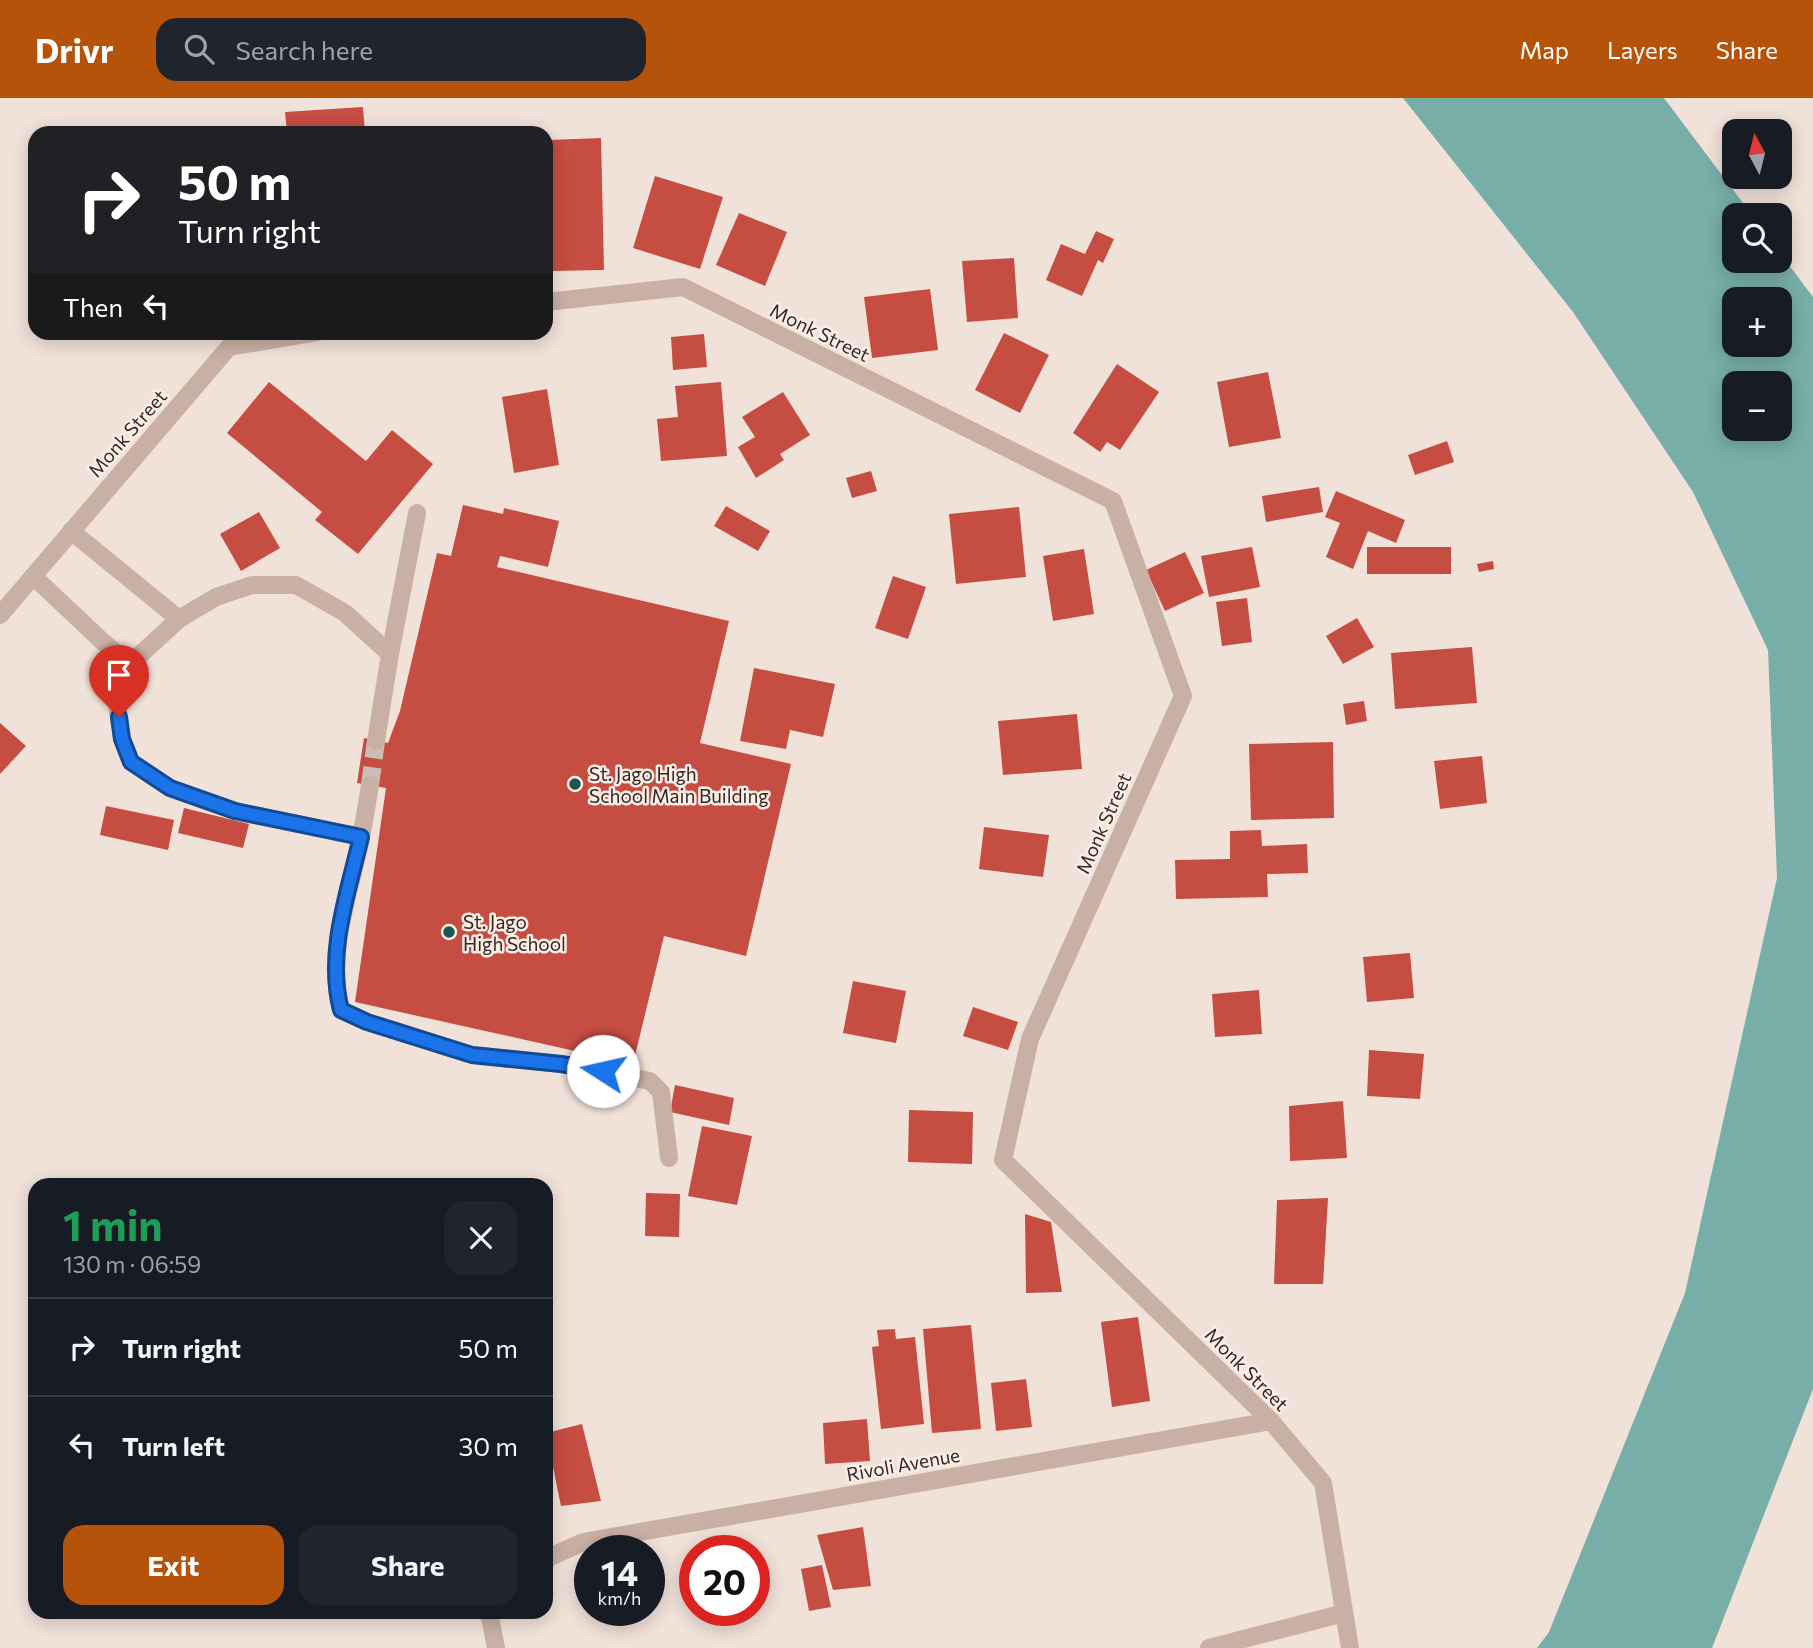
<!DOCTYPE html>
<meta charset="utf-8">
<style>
body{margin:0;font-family:Commissioner,sans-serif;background:#20242c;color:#f1f3f6;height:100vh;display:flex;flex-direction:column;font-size:26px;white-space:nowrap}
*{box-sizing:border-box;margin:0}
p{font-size:23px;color:#9ea1a6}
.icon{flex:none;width:38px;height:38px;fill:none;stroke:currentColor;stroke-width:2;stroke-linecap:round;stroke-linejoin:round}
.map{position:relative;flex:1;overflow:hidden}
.side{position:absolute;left:28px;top:1080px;width:525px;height:441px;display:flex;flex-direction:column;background:#171b24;border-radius:21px;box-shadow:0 4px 18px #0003}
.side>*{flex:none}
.guide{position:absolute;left:28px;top:28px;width:525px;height:214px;border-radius:21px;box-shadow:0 4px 18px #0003;background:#202124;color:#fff;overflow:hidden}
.needle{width:46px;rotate:353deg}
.tools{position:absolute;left:1722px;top:21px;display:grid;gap:14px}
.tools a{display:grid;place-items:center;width:70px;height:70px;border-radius:14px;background:#171b24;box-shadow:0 4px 18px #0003;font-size:35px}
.speed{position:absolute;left:574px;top:1437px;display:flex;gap:14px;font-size:35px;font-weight:700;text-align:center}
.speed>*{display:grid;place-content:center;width:91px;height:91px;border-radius:50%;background:#171b24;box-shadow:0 4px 18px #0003;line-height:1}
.speed small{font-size:18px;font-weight:400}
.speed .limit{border:10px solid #d22;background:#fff;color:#111}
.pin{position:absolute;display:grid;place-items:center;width:60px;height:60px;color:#fff;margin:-72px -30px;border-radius:50% 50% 50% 0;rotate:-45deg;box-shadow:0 0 7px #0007}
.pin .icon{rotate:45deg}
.me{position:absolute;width:77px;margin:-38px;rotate:280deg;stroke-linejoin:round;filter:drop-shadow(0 0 5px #0008)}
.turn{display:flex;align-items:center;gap:24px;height:147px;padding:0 35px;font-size:32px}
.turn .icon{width:91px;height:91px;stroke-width:2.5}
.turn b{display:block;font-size:49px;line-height:60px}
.then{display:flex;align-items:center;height:66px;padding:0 35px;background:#0003;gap:14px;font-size:26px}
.round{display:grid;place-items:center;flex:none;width:74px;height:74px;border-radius:21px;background:#20242c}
.summary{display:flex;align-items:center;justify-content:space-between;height:119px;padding:0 35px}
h1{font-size:42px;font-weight:700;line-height:52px;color:#1e9e55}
.cta{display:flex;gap:14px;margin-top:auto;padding:14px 35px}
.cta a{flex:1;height:80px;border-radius:21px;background:#b45309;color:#fff;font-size:28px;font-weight:700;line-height:80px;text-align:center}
.cta a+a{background:#20242c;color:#f1f3f6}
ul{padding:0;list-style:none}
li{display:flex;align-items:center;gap:21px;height:98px;padding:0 35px;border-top:2px solid #363941}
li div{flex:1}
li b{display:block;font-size:26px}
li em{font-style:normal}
header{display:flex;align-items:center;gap:42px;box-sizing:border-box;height:98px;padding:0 35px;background:#b45309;color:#fff}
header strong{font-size:33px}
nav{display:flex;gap:38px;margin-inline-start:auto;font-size:24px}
.search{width:490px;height:63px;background:#20242c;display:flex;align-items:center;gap:18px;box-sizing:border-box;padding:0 24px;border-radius:21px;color:#9ea1a6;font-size:26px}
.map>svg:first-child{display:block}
.water{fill:#78aea8;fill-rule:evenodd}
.building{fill:#c64d42}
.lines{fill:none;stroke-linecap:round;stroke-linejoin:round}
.minor-tunnel{stroke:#cbbdb5;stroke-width:18;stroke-dasharray:18 9;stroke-linecap:butt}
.minor{stroke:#c9b0a5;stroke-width:18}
.route-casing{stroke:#114b97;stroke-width:18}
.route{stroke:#1a73e8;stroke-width:12}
.poi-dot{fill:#1c5651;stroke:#f9ede5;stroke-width:2.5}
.labels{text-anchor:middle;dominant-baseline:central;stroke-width:5;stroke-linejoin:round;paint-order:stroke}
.street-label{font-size:19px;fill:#352826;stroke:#f9ede5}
.poi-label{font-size:19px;fill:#352826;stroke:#f9ede5;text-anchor:start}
</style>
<header>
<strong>Drivr</strong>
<div class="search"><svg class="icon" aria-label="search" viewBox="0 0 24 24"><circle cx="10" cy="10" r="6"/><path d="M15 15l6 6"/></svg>Search here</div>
<nav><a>Map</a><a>Layers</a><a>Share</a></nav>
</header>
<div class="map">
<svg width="1813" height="1550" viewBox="0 0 1813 1550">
<rect width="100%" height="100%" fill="#f1e2d9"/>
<!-- water -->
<path class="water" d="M1403,0h261l88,117h-18v46h46v-8l33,44v1092l-101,259h-175l12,-16 136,-339 92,-415 -9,-228 -75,-158 -120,-180zM1734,201h46v46h-46zM1734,285h46v46h-46z"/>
<!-- building -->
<g class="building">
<polygon points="363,9 365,35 287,35 285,14"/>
<polygon points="601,40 604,172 552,173 549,42"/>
<polygon points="655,78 723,99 700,171 633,150"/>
<polygon points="739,115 787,134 765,188 716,167"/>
<polygon points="1096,133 1114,141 1103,165 1098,162 1082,198 1046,182 1061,146 1085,156"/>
<polygon points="1014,160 1018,220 967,224 962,163"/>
<polygon points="930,191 938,252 872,260 864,199"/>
<polygon points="1004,235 1049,257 1020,315 975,292"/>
<polygon points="704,236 707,269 673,272 671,239"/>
<polygon points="1117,266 1159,294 1120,352 1107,344 1100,354 1073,335"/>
<polygon points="1268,274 1281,340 1229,349 1217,284"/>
<polygon points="269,284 366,363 392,332 433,366 358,456 315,422 322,414 227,335"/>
<polygon points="721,284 727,358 661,363 657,321 678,319 675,288"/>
<polygon points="547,291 559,367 514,375 502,299"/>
<polygon points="783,294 810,337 780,356 784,362 756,380 738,349 755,339 742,319"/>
<polygon points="1447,343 1454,364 1415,377 1408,357"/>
<polygon points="871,373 877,393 852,400 846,380"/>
<polygon points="1319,389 1323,414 1266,424 1262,398"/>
<polygon points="1336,393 1405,422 1396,445 1368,433 1353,471 1326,459 1340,425 1325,419"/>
<polygon points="463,407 503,416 504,410 559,423 548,469 500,458 497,469 729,523 700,645 791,666 746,858 664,838 633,966 355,904 386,690 357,685 364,640 388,645 400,613 437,455 451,458"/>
<polygon points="726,408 770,433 758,453 714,428"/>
<polygon points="1019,409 1026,479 956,486 949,416"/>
<polygon points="259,414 280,450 241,473 220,436"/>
<polygon points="1252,449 1260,489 1209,499 1201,458"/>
<rect x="1367" y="449" width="84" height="27"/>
<polygon points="1084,451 1094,516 1053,523 1043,458"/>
<polygon points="1185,454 1204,495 1165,513 1146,472"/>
<polygon points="1493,463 1494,471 1479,474 1477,466"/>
<polygon points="893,478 926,489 908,541 875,530"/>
<polygon points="1247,500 1252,544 1222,548 1216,504"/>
<polygon points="1357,520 1374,549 1343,566 1326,538"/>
<polygon points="1472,549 1477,605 1395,611 1391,555"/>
<polygon points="754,570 835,586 823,639 790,632 786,651 740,643"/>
<polygon points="1364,603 1367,623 1346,627 1343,606"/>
<polygon points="1077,616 1082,671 1003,677 998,623"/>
<polygon points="0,625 26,648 0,676"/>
<polygon points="1333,644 1334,720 1251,722 1249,646"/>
<polygon points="1482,658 1487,705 1440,711 1434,663"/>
<polygon points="106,708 174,722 168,752 100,737"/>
<polygon points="184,710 249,726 243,750 178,735"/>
<polygon points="984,729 1049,737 1043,779 979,771"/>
<polygon points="1261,732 1262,748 1307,746 1308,775 1267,776 1268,799 1176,801 1175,762 1230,761 1230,733"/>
<polygon points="1410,855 1414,900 1367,904 1363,859"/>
<polygon points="853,883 906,893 896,945 843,935"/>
<polygon points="1259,892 1262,936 1215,939 1212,896"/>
<polygon points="973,909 1018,924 1008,952 963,938"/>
<polygon points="1369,952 1424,956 1420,1001 1367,998"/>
<polygon points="675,987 734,1000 729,1027 670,1014"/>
<polygon points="1343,1003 1347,1060 1290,1063 1289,1008"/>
<polygon points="909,1012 973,1014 972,1066 908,1064"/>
<polygon points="702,1028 752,1038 737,1107 688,1098"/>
<polygon points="646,1095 680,1096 679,1139 645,1138"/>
<polygon points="1328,1100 1323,1186 1274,1186 1277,1102"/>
<polygon points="1025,1116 1051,1124 1062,1194 1026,1195"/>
<polygon points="1138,1219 1150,1303 1112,1309 1101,1224"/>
<polygon points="971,1227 981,1331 932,1335 923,1231"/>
<polygon points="895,1231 896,1241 915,1239 924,1326 881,1331 872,1249 879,1248 877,1232"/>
<polygon points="1026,1281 1032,1329 996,1333 991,1285"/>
<polygon points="867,1321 870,1363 825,1366 823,1325"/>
<polygon points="582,1326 601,1403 561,1408 546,1335"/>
<polygon points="863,1429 871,1488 833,1492 817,1437"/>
<polygon points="822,1467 831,1509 809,1513 801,1471"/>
</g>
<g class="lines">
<!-- minor-tunnel -->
<polyline class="minor-tunnel" points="370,687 376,643"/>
<!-- minor -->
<g class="minor">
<polyline points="546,204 683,189 1113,403 1183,598 1030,941 1003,1062 1271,1323 1323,1385 1350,1550"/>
<polyline points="71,433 179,521"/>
<polyline points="33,478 103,544 130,566 179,521 216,499 252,487 296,487 345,515 390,556 376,643"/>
<polyline points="0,517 229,249 318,234"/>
<polyline points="390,556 417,415"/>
<polyline points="130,566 116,598 122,641 131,664 170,690 235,713 361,739"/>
<path d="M370,687c-4,25 -8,50 -14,75 -12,50 -28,99 -15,150l26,12 105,33 89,9 89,17 11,11 8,66"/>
<polyline points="546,1461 583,1444 1271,1323"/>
<polyline points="489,1514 496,1550"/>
<polyline points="1209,1550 1344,1515"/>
</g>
</g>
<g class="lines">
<!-- route casing -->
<g class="route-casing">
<path id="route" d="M119,619l3,22 9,23 39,26 65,23 126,26c-13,56 -35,116 -20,173l26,12 105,33 89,9 42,7"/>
</g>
<!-- route -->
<use href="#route" class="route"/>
</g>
<!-- markers -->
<g class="poi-dot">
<circle cx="575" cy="686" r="7"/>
<circle cx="449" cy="834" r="7"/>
</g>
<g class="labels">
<!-- street labels -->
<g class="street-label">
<text transform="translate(820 234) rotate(26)">Monk Street</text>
<text transform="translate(127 335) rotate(-49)">Monk Street</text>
<text transform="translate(1103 725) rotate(-66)">Monk Street</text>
<text transform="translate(1247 1271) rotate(45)">Monk Street</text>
<text transform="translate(903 1366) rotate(-10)">Rivoli Avenue</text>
</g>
<!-- poi labels -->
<g class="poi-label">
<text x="589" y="675">St. Jago High<tspan x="589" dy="22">School Main Building</tspan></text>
<text x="463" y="823">St. Jago<tspan x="463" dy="22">High School</tspan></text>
</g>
</g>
</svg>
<div class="tools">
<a><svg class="needle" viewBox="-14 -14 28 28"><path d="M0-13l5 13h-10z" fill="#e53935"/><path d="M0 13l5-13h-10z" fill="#9ea1a6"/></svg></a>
<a><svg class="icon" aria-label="search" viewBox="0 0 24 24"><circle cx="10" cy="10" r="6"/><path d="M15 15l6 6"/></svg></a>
<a>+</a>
<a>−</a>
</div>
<div class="speed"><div>14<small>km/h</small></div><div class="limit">20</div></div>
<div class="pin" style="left:119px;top:619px;background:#d93025"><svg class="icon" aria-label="arrive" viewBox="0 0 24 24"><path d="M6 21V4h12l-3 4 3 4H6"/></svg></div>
<svg class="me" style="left:603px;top:973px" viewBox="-20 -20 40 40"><circle r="19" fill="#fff"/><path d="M0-13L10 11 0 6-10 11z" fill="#1a73e8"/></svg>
<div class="guide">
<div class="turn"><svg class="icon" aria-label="right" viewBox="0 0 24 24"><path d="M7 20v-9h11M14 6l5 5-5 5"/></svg><div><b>50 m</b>Turn right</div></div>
<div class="then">Then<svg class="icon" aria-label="left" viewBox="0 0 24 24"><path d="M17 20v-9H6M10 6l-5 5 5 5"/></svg></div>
</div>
<section class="side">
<div class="summary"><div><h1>1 min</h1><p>130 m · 06:59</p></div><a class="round"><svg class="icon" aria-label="close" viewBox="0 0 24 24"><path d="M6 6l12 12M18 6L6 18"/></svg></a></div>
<ul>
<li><svg class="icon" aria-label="right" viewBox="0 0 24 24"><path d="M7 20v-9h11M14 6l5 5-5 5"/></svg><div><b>Turn right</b></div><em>50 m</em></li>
<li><svg class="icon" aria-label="left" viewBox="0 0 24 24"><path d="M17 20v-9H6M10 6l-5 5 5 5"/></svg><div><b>Turn left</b></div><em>30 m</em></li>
</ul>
<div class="cta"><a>Exit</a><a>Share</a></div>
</section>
</div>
